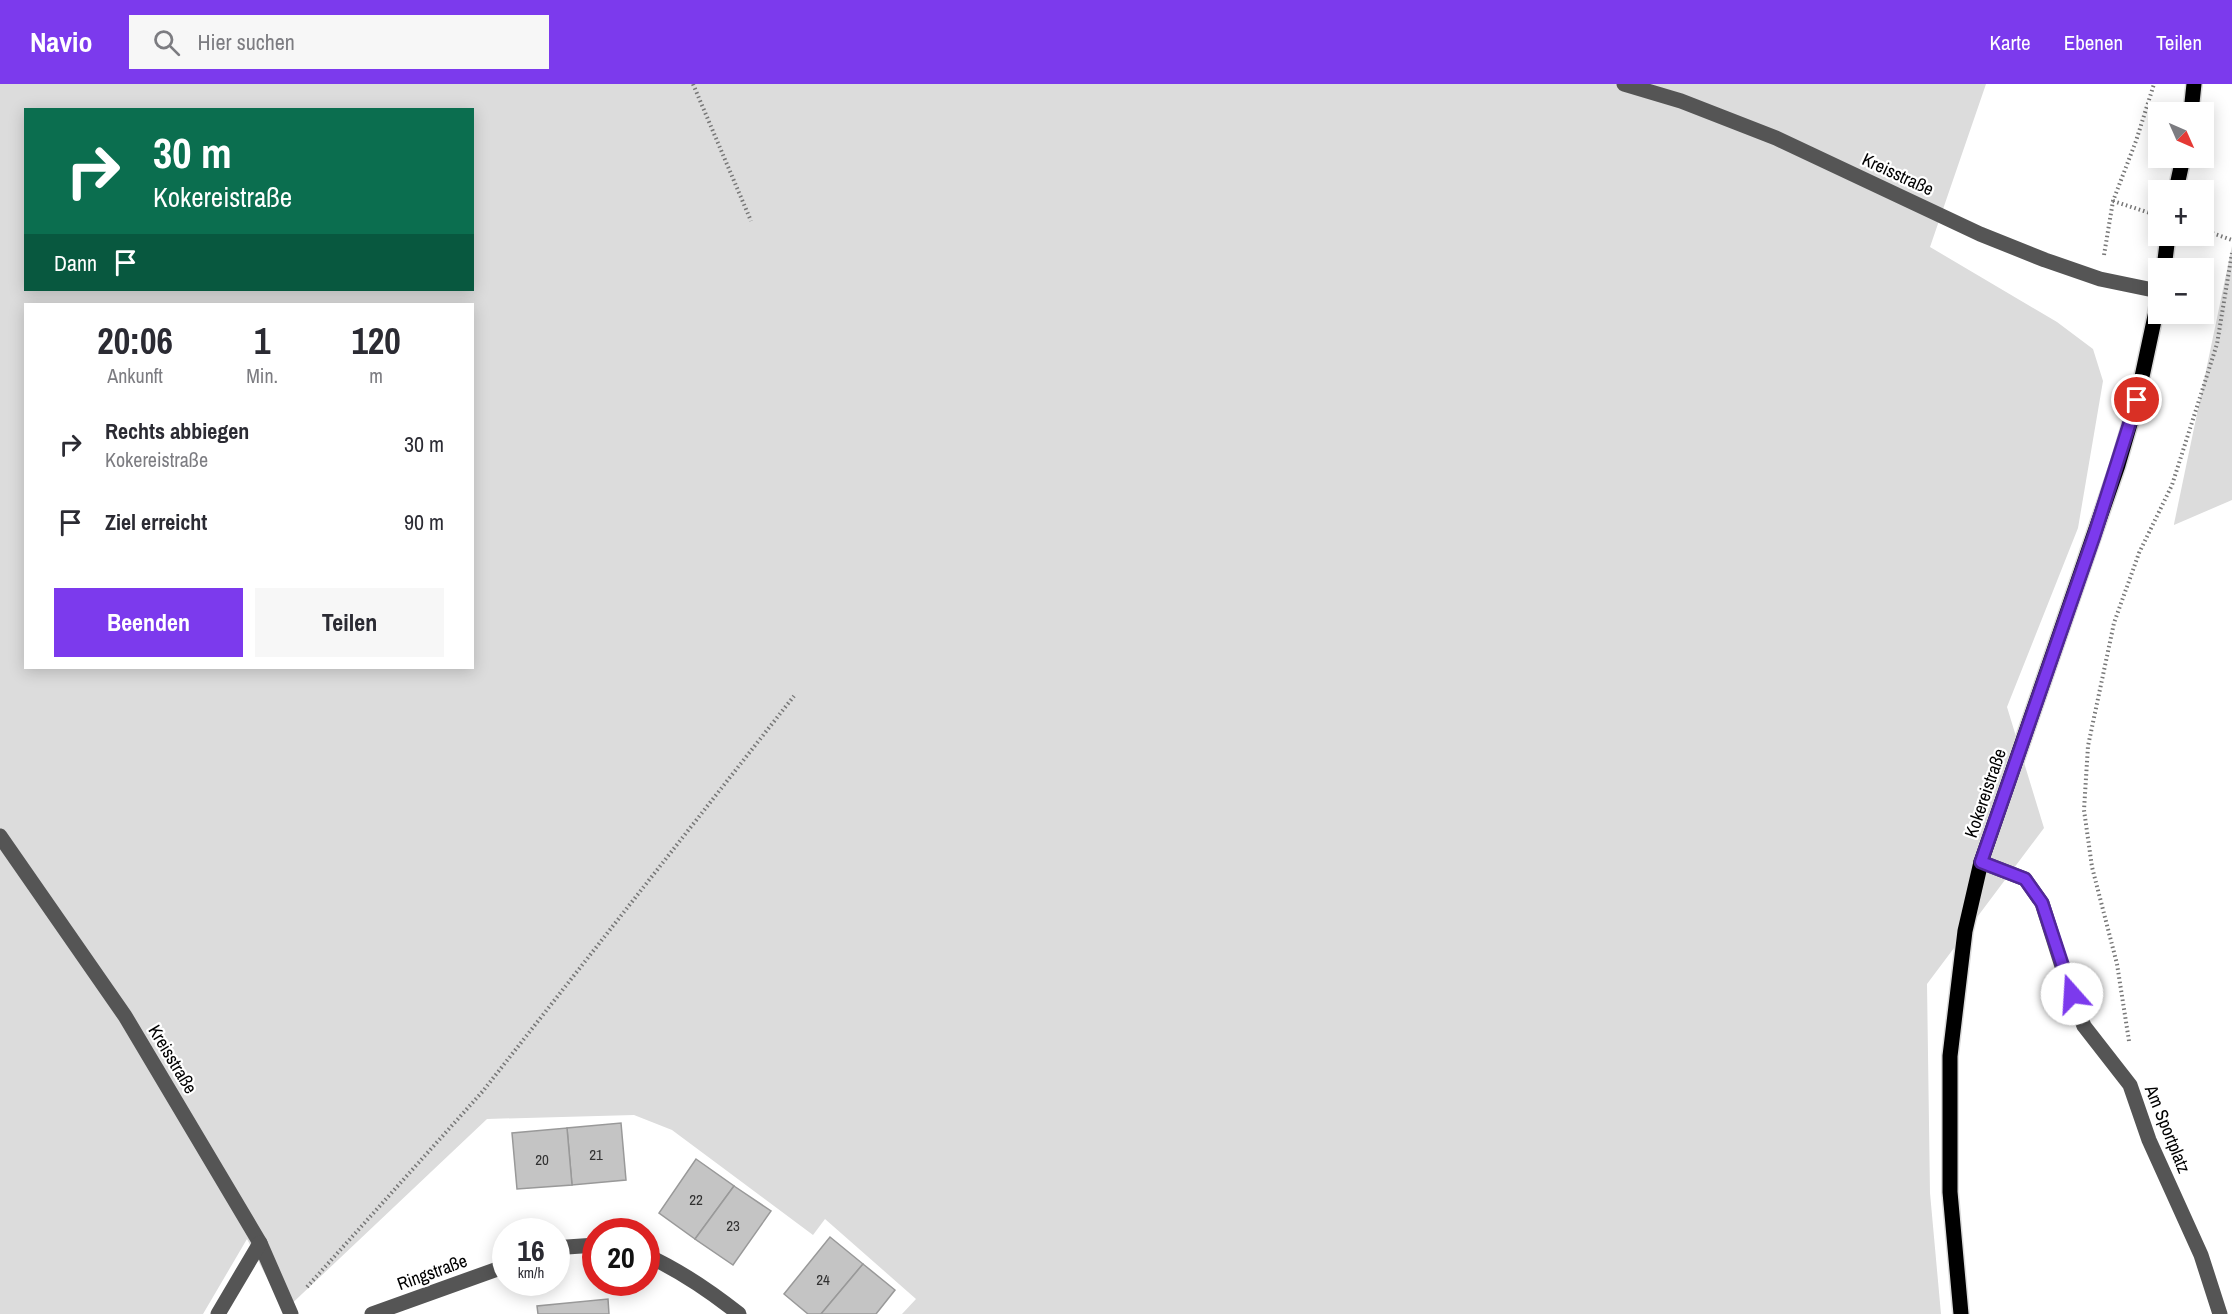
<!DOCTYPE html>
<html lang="de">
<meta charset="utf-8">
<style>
body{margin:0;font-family:"Archivo Narrow",sans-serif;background:#f7f7f7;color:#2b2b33;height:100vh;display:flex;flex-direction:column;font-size:22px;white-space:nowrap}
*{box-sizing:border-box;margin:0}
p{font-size:20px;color:#7c7c81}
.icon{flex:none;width:33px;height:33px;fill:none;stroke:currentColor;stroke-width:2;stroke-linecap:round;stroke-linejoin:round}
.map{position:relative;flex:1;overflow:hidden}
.side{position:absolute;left:24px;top:219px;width:450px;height:366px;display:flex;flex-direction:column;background:#fff;border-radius:0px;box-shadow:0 3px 15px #0003}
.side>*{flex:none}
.hud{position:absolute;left:24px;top:24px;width:450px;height:183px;border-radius:0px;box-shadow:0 3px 15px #0003;background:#0b6e4f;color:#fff;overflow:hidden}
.needle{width:39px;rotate:135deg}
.fabs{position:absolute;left:2148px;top:18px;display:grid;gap:12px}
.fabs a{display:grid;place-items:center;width:66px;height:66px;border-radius:0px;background:#fff;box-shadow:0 3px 15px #0003;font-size:30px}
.speed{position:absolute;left:492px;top:1134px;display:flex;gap:12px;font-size:30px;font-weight:700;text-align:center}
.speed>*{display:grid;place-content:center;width:78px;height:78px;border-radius:50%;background:#fff;box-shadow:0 3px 15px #0003;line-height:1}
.speed small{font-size:15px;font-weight:400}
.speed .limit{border:9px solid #d22;background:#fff;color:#111}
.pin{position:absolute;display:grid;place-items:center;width:51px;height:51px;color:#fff;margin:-26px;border:3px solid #fff;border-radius:50%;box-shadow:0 2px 6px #0007}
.me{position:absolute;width:66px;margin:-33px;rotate:341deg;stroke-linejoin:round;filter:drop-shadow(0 0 4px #0008)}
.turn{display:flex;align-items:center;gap:21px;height:126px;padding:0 30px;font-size:27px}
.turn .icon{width:78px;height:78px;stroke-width:2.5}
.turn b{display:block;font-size:42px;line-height:51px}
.then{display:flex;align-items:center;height:57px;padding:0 30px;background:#0003;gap:12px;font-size:22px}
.eta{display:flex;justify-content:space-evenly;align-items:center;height:102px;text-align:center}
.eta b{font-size:36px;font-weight:800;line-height:42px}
.action{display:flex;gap:12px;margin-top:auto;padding:12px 30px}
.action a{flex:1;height:69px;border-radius:0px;background:#7c3aed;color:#fff;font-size:24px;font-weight:800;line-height:69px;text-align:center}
.action a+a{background:#f7f7f7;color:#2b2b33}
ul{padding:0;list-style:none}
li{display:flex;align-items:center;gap:18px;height:78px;padding:0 30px}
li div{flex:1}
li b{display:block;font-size:22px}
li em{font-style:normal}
header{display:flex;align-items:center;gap:36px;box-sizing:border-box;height:84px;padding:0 30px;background:#7c3aed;color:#fff}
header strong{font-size:28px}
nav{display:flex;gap:33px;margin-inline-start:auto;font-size:21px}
.search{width:420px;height:54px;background:#f7f7f7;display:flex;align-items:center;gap:15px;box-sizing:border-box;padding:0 21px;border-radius:0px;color:#7c7c81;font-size:22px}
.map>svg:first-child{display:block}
.green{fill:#dcdcdc;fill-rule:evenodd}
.building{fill:#c4c4c4;stroke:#999;stroke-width:1.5}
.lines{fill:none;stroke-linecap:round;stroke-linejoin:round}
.major-casing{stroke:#dbdbdb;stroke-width:18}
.path{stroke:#777;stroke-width:4;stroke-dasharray:1.5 3;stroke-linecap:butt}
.minor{stroke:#555;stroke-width:15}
.major{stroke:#000;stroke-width:15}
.route-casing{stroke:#51269a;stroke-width:15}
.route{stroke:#7c3aed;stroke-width:10}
.labels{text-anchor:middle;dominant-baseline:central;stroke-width:4.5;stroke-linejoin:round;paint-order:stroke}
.number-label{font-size:15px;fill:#313131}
.street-label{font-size:18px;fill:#000;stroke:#fff}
</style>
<header>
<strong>Navio</strong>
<div class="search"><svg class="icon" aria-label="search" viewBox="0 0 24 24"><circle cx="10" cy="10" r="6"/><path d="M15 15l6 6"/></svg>Hier suchen</div>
<nav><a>Karte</a><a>Ebenen</a><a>Teilen</a></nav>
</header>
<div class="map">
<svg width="2232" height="1230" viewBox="0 0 2232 1230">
<rect width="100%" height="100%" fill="#fff"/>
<!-- green -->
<g class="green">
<path d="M0,0h1986l-56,163 127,75 36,27 10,32 -25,147 -71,179 37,121 -117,156 3,209 11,121h-1039l14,-15 -91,-80 -12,16 -141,-105 -38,-15 -147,4 -203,192 -37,-72 -44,75h-203zM26,26h446v180h-446zM26,220h446v364h-446z"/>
<polygon points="2232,162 2232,416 2174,441 2174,440"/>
</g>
<!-- building -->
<g class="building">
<polygon points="621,1039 626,1096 572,1101 567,1044"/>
<polygon points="567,1044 572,1101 517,1105 512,1049"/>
<polygon points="696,1075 734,1102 695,1155 659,1129"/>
<polygon points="734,1102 771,1127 733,1181 695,1155"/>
<polygon points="830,1153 863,1180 821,1230 808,1230 784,1210"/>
<polygon points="863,1180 895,1206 876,1230 821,1230"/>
<polygon points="608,1215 609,1230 538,1230 537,1222"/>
</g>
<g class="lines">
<!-- major casing -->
<g class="major-casing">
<g id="major">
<polyline points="2191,28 2194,0"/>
<polyline points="2176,106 2183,74"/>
<polyline points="2164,184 2168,152"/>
<polyline points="1961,1230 1950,1108 1950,972 1965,847 1981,778 2118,381 2137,316 2158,218"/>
</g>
</g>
<!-- path -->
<g class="path">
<polyline points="693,0 751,137"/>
<polyline points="2113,117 2156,131"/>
<polyline points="2204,146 2232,156"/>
<polyline points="2104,171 2113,117 2136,57 2154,0"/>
<polyline points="2129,957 2117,880 2092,783 2084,726 2088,662 2114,539 2139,469 2172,401 2217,260 2232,169"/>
<polyline points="307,1203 483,1007 794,612"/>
</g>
<!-- minor -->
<g class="minor">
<polyline points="1624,0 1681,17 1776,54 1980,150 2045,176 2100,195 2158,207"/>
<polyline points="0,752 125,932 260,1159 291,1230"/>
<polyline points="1981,778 2025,795 2042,819 2066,895 2084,942 2130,1001 2149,1056 2201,1171 2220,1230"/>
<polyline points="556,1165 567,1163 596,1161"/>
<path d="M646,1171c35,16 64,36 93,59"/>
<polyline points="218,1230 260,1159"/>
<polyline points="372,1230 506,1182"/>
</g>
<!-- major -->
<use href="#major" class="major"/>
</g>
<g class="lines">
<!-- route casing -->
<g class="route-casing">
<polyline id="route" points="2072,910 2042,819 2025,795 1981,778 2094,452 2137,316"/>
</g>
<!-- route -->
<use href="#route" class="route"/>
</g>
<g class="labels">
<!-- number labels -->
<g class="number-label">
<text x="596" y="1070">21</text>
<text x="542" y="1075">20</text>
<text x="696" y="1115">22</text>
<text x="733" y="1141">23</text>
<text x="823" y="1195">24</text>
</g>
<!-- street labels -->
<g class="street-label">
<text transform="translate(1898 90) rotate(25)">Kreisstraße</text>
<text transform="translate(1985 709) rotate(-71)">Kokereistraße</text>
<text transform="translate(173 975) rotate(59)">Kreisstraße</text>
<text transform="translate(2168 1045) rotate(68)">Am Sportplatz</text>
<text transform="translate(432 1188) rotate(-20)">Ringstraße</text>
</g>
</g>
</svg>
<div class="fabs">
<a><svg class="needle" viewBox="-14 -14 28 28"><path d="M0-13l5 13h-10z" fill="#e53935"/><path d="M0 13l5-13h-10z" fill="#7c7c81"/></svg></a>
<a>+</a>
<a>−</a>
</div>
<div class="speed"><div>16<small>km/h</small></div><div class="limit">20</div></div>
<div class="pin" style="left:2137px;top:316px;background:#d93025"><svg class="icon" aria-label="arrive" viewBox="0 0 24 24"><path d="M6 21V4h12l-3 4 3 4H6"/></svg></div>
<svg class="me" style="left:2072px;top:910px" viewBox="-20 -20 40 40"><circle r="19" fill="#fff"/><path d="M0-13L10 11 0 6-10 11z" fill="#7c3aed"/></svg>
<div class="hud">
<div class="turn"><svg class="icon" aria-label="right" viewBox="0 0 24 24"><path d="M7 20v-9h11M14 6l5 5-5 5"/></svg><div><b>30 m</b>Kokereistraße</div></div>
<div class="then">Dann<svg class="icon" aria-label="arrive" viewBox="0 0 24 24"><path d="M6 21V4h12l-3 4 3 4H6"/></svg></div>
</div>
<section class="side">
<div class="eta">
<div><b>20:06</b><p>Ankunft</p></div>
<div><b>1</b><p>Min.</p></div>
<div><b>120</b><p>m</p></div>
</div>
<ul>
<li><svg class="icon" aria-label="right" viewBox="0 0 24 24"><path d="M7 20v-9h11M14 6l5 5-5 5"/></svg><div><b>Rechts abbiegen</b><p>Kokereistraße</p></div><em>30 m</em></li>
<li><svg class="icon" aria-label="arrive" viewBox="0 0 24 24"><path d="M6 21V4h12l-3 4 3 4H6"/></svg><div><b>Ziel erreicht</b></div><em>90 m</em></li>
</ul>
<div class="action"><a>Beenden</a><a>Teilen</a></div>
</section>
</div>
